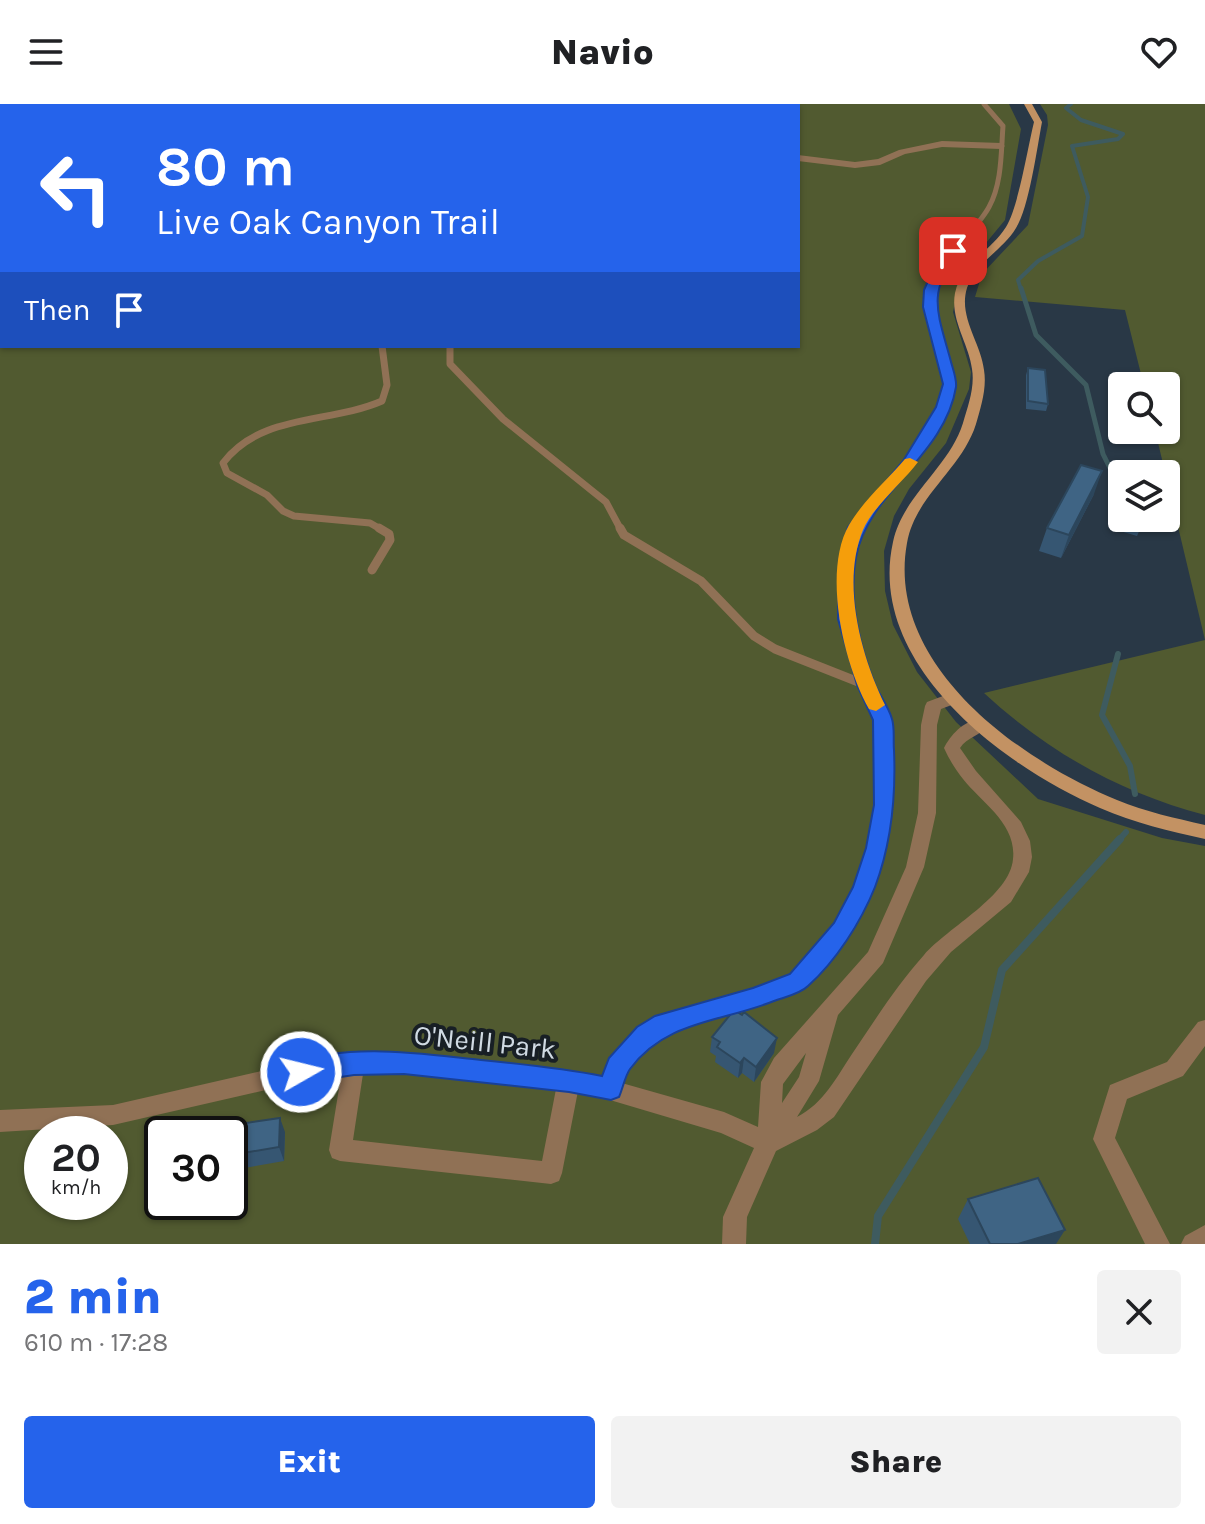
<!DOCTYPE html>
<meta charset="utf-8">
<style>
body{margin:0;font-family:Karla,sans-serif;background:#f2f2f2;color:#202124;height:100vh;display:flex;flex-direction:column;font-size:30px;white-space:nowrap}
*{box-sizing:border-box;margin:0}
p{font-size:26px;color:#757577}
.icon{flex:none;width:44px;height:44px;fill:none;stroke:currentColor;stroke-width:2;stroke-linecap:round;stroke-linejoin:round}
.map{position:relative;height:1140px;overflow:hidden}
.drawer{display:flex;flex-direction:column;background:#fff;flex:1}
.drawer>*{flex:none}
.banner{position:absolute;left:0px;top:0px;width:800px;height:244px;box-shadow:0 2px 6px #0004;background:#2563eb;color:#fff;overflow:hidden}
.controls{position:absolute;left:1108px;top:268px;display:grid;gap:16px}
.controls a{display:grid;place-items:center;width:72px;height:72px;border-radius:8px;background:#fff;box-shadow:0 2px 6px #0004;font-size:40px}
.speed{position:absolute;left:24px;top:1012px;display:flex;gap:16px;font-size:40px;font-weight:700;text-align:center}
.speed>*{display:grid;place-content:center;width:104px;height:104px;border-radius:50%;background:#fff;box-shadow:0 2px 6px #0004;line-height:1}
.speed small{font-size:20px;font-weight:400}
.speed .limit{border:4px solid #111;border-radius:12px;background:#fff;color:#111}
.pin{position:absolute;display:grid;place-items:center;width:68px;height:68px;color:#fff;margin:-34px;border-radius:16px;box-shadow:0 4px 12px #0006}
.me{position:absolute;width:88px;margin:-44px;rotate:82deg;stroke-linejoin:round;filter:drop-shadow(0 0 6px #0008)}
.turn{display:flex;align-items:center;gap:28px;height:168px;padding:0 24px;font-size:36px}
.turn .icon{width:104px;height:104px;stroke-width:2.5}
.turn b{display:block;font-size:56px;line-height:68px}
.then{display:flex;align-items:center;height:76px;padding:0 24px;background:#0003;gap:16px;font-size:30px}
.round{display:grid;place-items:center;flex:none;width:84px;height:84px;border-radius:8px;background:#f2f2f2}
.summary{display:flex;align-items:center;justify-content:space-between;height:136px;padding:0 24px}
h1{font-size:48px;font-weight:800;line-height:60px;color:#2563eb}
.action{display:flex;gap:16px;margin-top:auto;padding:16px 24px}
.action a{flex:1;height:92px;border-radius:8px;background:#2563eb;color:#fff;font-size:32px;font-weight:800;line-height:92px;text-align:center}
.action a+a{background:#f2f2f2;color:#202124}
header{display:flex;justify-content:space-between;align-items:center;height:104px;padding:0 24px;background:#fff;font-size:36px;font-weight:800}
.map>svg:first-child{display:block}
.green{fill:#515a30;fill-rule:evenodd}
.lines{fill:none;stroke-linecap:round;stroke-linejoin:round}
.stream-far3{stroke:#3e5b5f;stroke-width:4}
.stream-far2{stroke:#3e5b5f;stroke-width:5}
.stream-far1{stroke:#3e5b5f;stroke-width:6}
.stream{stroke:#3e5b5f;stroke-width:8}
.service-far3{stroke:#907155;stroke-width:5}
.service-far2{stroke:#907155;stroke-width:7}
.service-far1{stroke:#907155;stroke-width:9}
.service{stroke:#907155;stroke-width:12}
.minor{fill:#907155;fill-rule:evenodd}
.secondary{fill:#c39263;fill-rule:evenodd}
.wall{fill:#365672}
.shaded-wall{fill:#2c465c}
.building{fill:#3f6484;stroke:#2c465c;stroke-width:2}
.route{fill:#2563eb;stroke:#184099;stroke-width:2}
.slow{fill:#f59e0b}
.labels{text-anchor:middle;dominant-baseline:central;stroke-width:8;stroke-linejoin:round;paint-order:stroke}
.near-street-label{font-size:28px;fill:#d0dae3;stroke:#181f25}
</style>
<header><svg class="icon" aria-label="menu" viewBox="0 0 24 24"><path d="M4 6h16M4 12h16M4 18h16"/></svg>Navio<svg class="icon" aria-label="heart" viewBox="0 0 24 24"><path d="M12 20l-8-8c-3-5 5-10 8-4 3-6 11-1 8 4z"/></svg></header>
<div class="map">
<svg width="1205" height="1140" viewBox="0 0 1205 1140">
<rect width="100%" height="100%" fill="#293846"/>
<!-- green -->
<g class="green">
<path d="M0,0h1009l12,25 -16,91 -43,52 -9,40 18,60 -2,17 -23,54 -37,46 -15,27 -10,35 1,40 8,34 24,47 39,50 82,77 124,39 43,8v398h-1205zM2,2h796v240h-796zM42,1030h68v68h-68zM162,1030h68v68h-68z"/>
<path d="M1040,0h165v711c-84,-22 -157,-63 -221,-122l221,-53 -50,-210h11v-44h-22l-19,-76 -150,-13 7,-23 46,-49 20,-100 -1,-10z"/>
</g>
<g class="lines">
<!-- stream-far3 -->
<polyline class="stream-far3" points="1021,186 1018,176 1038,157 1082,132 1088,93 1072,42 1118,35 1123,30 1081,16 1066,4 1071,0"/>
<!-- stream-far2 -->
<polyline class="stream-far2" points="1021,184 1036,231 1086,281 1103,350 1117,378"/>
<!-- stream-far1 -->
<g class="stream-far1">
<polyline points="1118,550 1102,611 1130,662 1135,690"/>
<polyline points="1118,737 1126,728"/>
</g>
<!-- stream -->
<polyline class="stream" points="875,1140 878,1112 984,943 1002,866 1120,735"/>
<!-- service-far3 -->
<path class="service-far3" d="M931,186c7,-35 41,-52 58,-83 13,-23 12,-55 14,-81l-19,-22"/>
<!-- service-far2 -->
<g class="service-far2">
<polyline points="450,242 450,260 503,315 606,398 621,426"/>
<path d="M382,426l-12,-7 -76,-7 -11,-5 -16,-16 -40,-22 -4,-10c38,-50 106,-39 159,-62l5,-16 -5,-39"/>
<path d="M856,426c26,-49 89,-85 91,-145 2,-34 -22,-63 -16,-97"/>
</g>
<!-- service-far1 -->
<g class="service-far1">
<polyline points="620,424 624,431 701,477 754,532 775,545 866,581"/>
<path d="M857,424c-24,46 -8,111 9,156 6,14 14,26 17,40 9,36 1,82 -6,117"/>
<polyline points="372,466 390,436 389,430 379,424"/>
</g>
<!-- service -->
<path class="service" d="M611,985c4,-9 7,-20 13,-28 36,-56 115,-50 168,-77 42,-21 76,-102 85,-145"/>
<!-- minor -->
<g class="minor">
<polygon points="608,0 619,0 621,2 610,2"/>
<polygon points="942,37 1001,39 1005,42 1001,45 942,43 905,50 880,61 855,64 798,57 798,51 855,58 878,55 899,46"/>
<path d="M951,589l8,6 -2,4 -16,6 -4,16 -1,88 -12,54 -41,96 -45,52 -19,66 -22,36c27,-14 39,-39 55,-63 23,-34 45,-69 72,-99 24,-28 86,-59 89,-96 4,-35 -31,-56 -50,-80 -8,-10 -14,-20 -19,-31 7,-14 23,-32 41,-27l2,4c-6,11 -20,12 -27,23l16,23 45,51 9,19 2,16 -3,15 -18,30 -60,50 -25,29 -92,136 -17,13 -41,21 -29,66 -1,27h-24l1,-27 31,-69 -33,-15 -138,-41 -5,-1 -16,82 -3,8 -8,3 -211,-23 -8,-3 -3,-8 12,-74 -40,6 -188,43 -113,7v-22l113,-5 188,-43 53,-8 50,-1 179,19 141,40 34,15 3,-45 13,-24 94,-106 38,-85 12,-54 3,-88 4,-19 2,-4zM806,949l-7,24 -17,26 1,-19zM404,969l152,16 -14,72 -189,-21 10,-66z"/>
<polygon points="1205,916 1205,942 1183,972 1127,995 1115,1034 1170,1140 1145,1140 1093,1035 1110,981 1167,958 1198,918"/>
<polygon points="1205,1121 1205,1140 1181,1140 1185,1132"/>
</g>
<!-- secondary -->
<path class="secondary" d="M1024,0h8l10,18c-5,26 -13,86 -26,106 -13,22 -41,35 -49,60 -9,29 14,55 17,82 3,18 -3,37 -8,54 -14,45 -61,72 -69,119 -22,121 112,217 210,257 29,12 58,18 88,25v14c-35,-8 -71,-16 -105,-31 -97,-42 -234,-144 -207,-266 10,-47 56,-74 70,-119 5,-17 12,-36 9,-54 -3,-25 -22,-49 -17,-76 6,-29 36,-42 51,-66 12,-18 22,-81 28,-105z"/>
</g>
<!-- wall -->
<g class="wall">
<polygon points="1028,264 1048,300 1046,307 1026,305 1026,271"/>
<polygon points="1094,390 1061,454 1039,447 1047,424"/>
<polygon points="1122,394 1122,414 1145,414 1137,432 1110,424"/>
<polygon points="712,933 774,949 754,978 742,969 738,974 715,958 716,952 710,948"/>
<polygon points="285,1028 284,1057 244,1064 237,1050"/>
<polygon points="968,1095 1056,1140 970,1140 958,1115"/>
</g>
<!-- shaded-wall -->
<g class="shaded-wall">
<polygon points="1102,367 1094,390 1061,454 1069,431"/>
<polygon points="777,934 774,949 754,978 756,963"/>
<polygon points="744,954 742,969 738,974 740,959"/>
<polygon points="280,1014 285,1028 284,1057 279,1043"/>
<polygon points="1065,1126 1056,1140 1018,1140"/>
</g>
<!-- building -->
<g class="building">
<polygon points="1028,264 1045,266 1048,300 1028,297"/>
<polygon points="1081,361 1102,367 1069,431 1047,424"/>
<polygon points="1122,394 1122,410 1115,408"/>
<polygon points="734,906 742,911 744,908 777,934 756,963 744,954 740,959 717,943 720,938 712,933"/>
<polygon points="280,1014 279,1043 237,1050 239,1020"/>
<polygon points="1038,1074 1065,1126 1018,1140 990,1140 968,1095"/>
</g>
<!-- route -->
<path class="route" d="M949,145l10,2c-32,41 -22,60 -9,107 2,9 7,20 6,29 -11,69 -88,105 -100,170 -8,42 4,91 20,130 5,10 13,21 16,32 3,10 1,21 2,31 2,47 -2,92 -19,137 -14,35 -39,74 -67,99 -8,8 -23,11 -34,15 -52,21 -108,19 -144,68 -5,7 -7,19 -11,28l-8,3 -42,-8 -165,-18 -50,1 -53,8 -8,-3 -4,-8 4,-8c55,-22 130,-10 188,-4 41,4 81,8 121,16l7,-18 28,-31 18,-11 98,-28 37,-14 44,-51 19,-36 13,-39 8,-43 -1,-85 -16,-35 -19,-66 1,-59 9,-33 55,-66 33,-54 7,-23 -20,-77 1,-17 11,-25z"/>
<!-- slow -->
<path class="slow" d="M910,354l8,4c-15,20 -46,46 -55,68 -22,53 -2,126 22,175l-9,6 -7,-2c-25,-44 -47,-137 -20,-184 14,-24 38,-45 56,-66z"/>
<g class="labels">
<!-- near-street labels -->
<g class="near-street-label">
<text transform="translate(485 938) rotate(6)">O'Neill Park</text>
</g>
</g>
</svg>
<div class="controls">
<a><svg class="icon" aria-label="search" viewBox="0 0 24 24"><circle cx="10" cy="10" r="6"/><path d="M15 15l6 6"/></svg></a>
<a><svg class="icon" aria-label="layers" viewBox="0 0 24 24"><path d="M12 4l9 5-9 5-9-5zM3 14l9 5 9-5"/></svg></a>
</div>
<div class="speed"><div>20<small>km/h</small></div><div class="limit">30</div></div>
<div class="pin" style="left:953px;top:147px;background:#d93025"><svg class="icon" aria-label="arrive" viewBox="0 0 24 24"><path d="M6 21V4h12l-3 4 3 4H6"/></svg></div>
<svg class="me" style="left:301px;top:968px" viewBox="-20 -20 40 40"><circle r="17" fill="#2563eb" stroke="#fff" stroke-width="3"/><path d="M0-11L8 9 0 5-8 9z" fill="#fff"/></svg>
<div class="banner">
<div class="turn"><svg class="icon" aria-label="left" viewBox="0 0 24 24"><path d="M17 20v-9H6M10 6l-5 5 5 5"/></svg><div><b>80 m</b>Live Oak Canyon Trail</div></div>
<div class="then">Then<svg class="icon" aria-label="arrive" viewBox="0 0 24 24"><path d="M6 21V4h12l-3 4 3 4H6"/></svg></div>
</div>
</div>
<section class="drawer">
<div class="summary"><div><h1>2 min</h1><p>610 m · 17:28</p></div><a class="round"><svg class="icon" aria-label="close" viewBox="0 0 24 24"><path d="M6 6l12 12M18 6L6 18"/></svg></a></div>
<div class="action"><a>Exit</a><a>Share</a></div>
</section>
